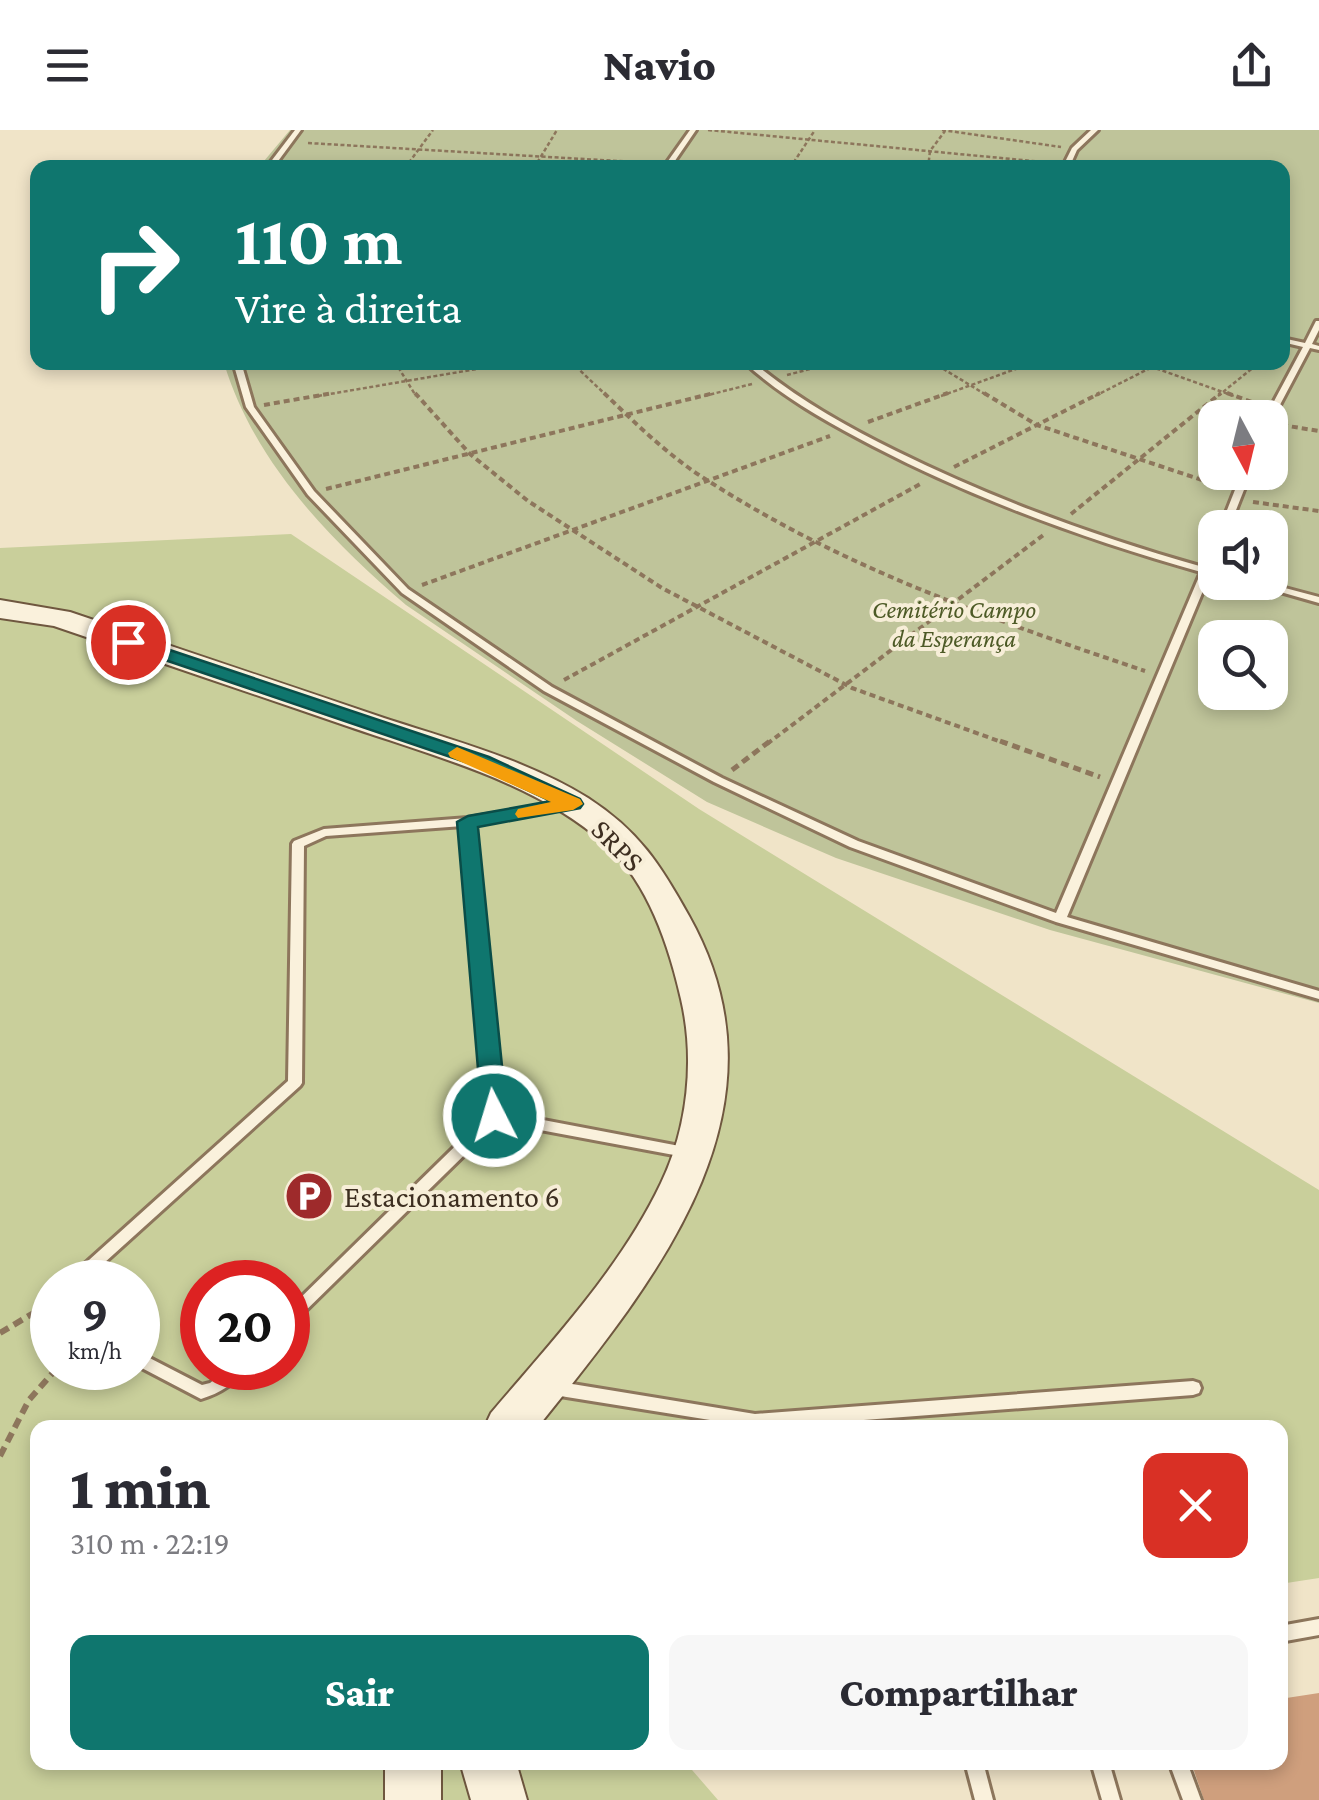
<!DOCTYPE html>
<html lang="pt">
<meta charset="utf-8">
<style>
body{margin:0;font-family:"Crimson Pro",serif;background:#f7f7f7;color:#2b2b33;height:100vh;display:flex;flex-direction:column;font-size:38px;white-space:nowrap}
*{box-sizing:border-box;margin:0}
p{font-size:32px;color:#7c7c81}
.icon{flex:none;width:55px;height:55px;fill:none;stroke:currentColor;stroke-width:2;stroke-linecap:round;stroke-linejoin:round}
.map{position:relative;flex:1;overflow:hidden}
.panel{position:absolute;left:30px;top:1290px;width:1258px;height:350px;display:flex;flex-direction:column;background:#fff;border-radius:20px;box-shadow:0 5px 15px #0003}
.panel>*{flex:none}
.top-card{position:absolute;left:30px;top:30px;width:1260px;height:210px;border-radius:20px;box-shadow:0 5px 15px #0003;background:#0f766e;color:#fff;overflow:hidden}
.needle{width:65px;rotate:173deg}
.buttons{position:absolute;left:1198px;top:270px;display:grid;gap:20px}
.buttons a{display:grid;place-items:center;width:90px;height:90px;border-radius:20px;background:#fff;box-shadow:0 5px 15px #0003;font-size:50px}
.speed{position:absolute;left:30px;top:1130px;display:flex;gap:20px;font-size:50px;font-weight:700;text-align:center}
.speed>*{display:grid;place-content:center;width:130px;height:130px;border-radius:50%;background:#fff;box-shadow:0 5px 15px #0003;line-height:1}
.speed small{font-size:25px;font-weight:400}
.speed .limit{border:15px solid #d22;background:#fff;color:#111}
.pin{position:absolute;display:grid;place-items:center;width:85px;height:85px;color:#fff;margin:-42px;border:5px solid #fff;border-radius:50%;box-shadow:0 2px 10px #0007}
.me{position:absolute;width:110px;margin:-55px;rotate:355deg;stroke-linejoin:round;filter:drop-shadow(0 0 8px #0008)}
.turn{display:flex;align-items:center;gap:35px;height:210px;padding:0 40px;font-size:45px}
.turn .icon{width:130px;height:130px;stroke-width:2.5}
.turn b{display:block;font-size:70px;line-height:85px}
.round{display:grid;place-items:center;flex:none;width:105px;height:105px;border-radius:20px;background:#f7f7f7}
.headline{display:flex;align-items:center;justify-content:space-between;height:170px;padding:0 40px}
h1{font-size:60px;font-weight:800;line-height:75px}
.primary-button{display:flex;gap:20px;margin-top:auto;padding:20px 40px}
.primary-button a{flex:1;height:115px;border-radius:20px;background:#0f766e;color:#fff;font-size:40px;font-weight:800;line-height:115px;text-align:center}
.primary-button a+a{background:#f7f7f7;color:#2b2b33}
header{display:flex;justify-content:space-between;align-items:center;height:130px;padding:0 40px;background:#fff;font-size:45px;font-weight:800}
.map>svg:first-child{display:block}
.green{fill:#c9cf9b;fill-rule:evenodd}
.cemetery{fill:#bfc49a;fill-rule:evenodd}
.building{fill:#cf9f7d}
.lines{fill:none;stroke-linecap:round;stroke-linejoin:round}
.service-casing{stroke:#8d765c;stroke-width:6}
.secondary-casing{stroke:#6f573f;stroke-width:4}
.path-far3{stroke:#8d765c;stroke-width:2.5;stroke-dasharray:4 2.5;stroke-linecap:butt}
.path-far2{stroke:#8d765c;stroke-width:4;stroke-dasharray:6 4;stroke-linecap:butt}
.path-far1{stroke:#8d765c;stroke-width:5;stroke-dasharray:8 5;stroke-linecap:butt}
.path{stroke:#8d765c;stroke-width:6;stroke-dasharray:10 6;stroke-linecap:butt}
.service{fill:#faf1dc;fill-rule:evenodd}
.secondary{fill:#faf1dc;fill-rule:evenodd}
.route{fill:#0f766e;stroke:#0a4d48;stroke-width:2.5}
.slow{fill:#f59e0b}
.labels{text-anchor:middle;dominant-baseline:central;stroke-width:8;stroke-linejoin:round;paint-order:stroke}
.far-park-label{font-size:25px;font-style:italic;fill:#4d5a26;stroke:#f7eed8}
.street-label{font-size:30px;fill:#3d2e20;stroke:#f7eed8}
.poi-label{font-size:30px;fill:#3d2e20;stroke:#f7eed8;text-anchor:start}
</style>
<header><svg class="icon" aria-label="menu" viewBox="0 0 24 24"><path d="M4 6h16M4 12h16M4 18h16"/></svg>Navio<svg class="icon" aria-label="share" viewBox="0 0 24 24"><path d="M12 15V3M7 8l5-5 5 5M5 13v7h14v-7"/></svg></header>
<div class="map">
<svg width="1319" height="1670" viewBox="0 0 1319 1670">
<rect width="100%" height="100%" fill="#f0e4c8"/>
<!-- green -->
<path class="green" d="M291,404l408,275 620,381v388l-39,6v-156h-1242v334l648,1 32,37h-718v-1252zM52,1152h86v86h-86zM202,1152h86v86h-86z"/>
<!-- cemetery -->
<path class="cemetery" d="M290,0h1029v873l-269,-73 -214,-72 -129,-56 -130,-81 -171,-116c-77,-66 -152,-143 -182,-242l1058,-1v-194l-1023,-1zM1215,288h55v54h-55zM1215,398h55v54h-55zM1215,508h55v54h-55z"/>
<!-- building -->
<polygon class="building" points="1319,1563 1319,1670 1204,1670 1191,1632 1280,1632 1280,1569"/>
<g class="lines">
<!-- service casing -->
<g class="service-casing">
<g id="service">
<polygon points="295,0 301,0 273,38 266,38"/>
<polygon points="690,0 696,0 670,38 663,38"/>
<polygon points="1091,0 1098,0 1077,20 1069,38 1062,38 1072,18"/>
<polygon points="1316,191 1319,191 1319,200 1312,214 1319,216 1319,220 1310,218 1273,288 1270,290 1270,288 1265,288 1303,217 1282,212 1282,208 1305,213"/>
<path d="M233,232h8l13,45 60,84 94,98 144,98 170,91 136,63 198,72 145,-341c-114,-32 -224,-72 -328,-126 -46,-24 -91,-49 -129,-84h9c44,37 93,64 143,89 99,49 201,86 307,116l7,-17 5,-3v14l-3,8 3,1v6l-5,-2 -143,343 252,74v8l-263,-77 -206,-75 -136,-65 -170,-91 -142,-98 -94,-98 -62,-88z"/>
<polygon points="1242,342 1251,342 1229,398 1220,398"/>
<polygon points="1245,452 1262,452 1319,467 1319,473"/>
<polygon points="571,671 575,672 577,674 575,676 474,695 501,982 690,1018 695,1019 697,1023 695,1027 690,1028 498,992 293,1193 288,1195 288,1180 488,984 463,696 326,706 304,716 302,953 300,956 83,1152 67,1152 69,1148 288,951 292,714 294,711 324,699 468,688"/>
<path d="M138,1222l64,33 8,-2 18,-15h18c-11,16 -26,25 -45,31l-63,-33z"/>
<polygon points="554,1251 755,1284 1193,1251 1199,1253 1201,1258 1199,1263 1193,1265 760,1298 554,1265 548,1263 546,1258 548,1253"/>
<polygon points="1319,1489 1319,1505 1280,1512 1280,1496"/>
<polygon points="965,1632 983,1632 993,1670 975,1670"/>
<polygon points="1091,1632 1109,1632 1120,1670 1102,1670"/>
<polygon points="1169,1632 1187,1632 1201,1670 1183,1670"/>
</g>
</g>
<!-- secondary casing -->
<g class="secondary-casing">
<g id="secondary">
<path d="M0,470l70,12c104,35 209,70 314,106 68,22 143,42 204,80 51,33 72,66 101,118 109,195 -34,364 -152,512h-53l7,-15c61,-72 129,-144 170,-230 27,-56 34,-124 20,-184 -12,-53 -33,-117 -75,-154 -70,-63 -172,-89 -259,-119 -98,-33 -195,-67 -293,-100l-54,-8z"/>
<rect x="385" y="1632" width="56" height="38"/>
<polygon points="460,1632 516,1632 527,1670 471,1670"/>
</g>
</g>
<!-- path-far3 -->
<g class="path-far3">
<polyline points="708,0 1053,33"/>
<polyline points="942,0 1061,17"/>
<polyline points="308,13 652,33"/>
<polyline points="687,35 744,38"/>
<polyline points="405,38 433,0"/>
<polyline points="534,38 557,0"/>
<polyline points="790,38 815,0"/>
<polyline points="928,38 930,21 945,1"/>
<polyline points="395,232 416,266"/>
<polyline points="571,232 607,266"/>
<polyline points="932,232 988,266"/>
<polyline points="1138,232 1234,266"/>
<polyline points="787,245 837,232"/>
<polyline points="318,266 518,232"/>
<polyline points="704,266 752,254"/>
<polyline points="941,266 1035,232"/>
<polyline points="1095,266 1162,232"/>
<polyline points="1218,266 1260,232"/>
</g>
<!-- path-far2 -->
<g class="path-far2">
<polyline points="415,263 470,324 528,371 662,458 852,558 1007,614"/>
<path d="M604,263c32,31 68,66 106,89 136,87 284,138 435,189"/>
<polyline points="984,263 1037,295 1226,358"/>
<polyline points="1227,263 1260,275"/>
<polyline points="264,275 333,263"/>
<polyline points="868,292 948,263"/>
<polyline points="1282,295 1319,301"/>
<polyline points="954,337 1100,263"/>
<polyline points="326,359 714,263"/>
<polyline points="1253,372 1319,381"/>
<polyline points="1071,384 1221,263"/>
<polyline points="422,455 830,306"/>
<polyline points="564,550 922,353"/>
<polyline points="767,614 1046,403"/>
</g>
<!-- path-far1 -->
<g class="path-far1">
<polyline points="1000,611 1100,647"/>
<polyline points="732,640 770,611"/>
</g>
<!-- path -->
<g class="path">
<polyline points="0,1203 52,1172"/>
<polyline points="0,1326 29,1270 57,1238"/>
</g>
<!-- service -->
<use href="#service" class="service"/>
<!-- secondary -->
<use href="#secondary" class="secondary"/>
</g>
<!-- route -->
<polygon class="route" points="128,506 489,627 580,669 583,674 580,678 478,697 507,986 503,992 486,992 482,986 457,692 468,686 551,671 474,635 121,515 121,508"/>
<!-- slow -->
<polygon class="slow" points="457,617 580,669 583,674 573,680 518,688 515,684 518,679 551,672 450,627 448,623"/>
<!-- icons -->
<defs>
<g id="parking-disc" transform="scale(2.5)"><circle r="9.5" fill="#9e2a2b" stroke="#f7eed8"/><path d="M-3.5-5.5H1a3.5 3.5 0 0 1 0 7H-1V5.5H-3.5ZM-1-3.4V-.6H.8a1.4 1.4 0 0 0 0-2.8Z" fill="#fff"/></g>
</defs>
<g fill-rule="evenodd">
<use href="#parking-disc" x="309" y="1066"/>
</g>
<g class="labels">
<!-- far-park labels -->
<g class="far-park-label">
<text x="954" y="479">Cemitério Campo<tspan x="954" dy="29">da Esperança</tspan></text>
</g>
<!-- street labels -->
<g class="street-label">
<text transform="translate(618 715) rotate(45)">SRPS</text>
</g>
<!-- poi labels -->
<g class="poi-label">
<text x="344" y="1066">Estacionamento 6</text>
</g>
</g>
</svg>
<div class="buttons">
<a><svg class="needle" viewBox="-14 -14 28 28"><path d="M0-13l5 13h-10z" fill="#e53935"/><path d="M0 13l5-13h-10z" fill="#7c7c81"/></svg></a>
<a><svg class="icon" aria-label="sound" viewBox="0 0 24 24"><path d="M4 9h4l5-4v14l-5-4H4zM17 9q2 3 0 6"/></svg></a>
<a><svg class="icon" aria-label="search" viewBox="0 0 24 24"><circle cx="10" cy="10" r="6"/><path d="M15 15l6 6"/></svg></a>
</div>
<div class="speed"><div>9<small>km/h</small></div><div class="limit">20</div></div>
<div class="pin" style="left:128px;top:512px;background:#d93025"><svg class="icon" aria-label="arrive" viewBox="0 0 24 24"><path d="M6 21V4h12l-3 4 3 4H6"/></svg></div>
<svg class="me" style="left:494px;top:986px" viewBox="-20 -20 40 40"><circle r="17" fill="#0f766e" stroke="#fff" stroke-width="3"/><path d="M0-11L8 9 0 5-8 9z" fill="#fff"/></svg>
<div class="top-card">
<div class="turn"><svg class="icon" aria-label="right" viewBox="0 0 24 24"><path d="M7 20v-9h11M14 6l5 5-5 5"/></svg><div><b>110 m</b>Vire à direita</div></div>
</div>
<section class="panel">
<div class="headline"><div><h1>1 min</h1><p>310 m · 22:19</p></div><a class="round" style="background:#d93025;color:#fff"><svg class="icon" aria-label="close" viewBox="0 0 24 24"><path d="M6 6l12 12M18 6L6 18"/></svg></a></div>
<div class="primary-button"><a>Sair</a><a>Compartilhar</a></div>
</section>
</div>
